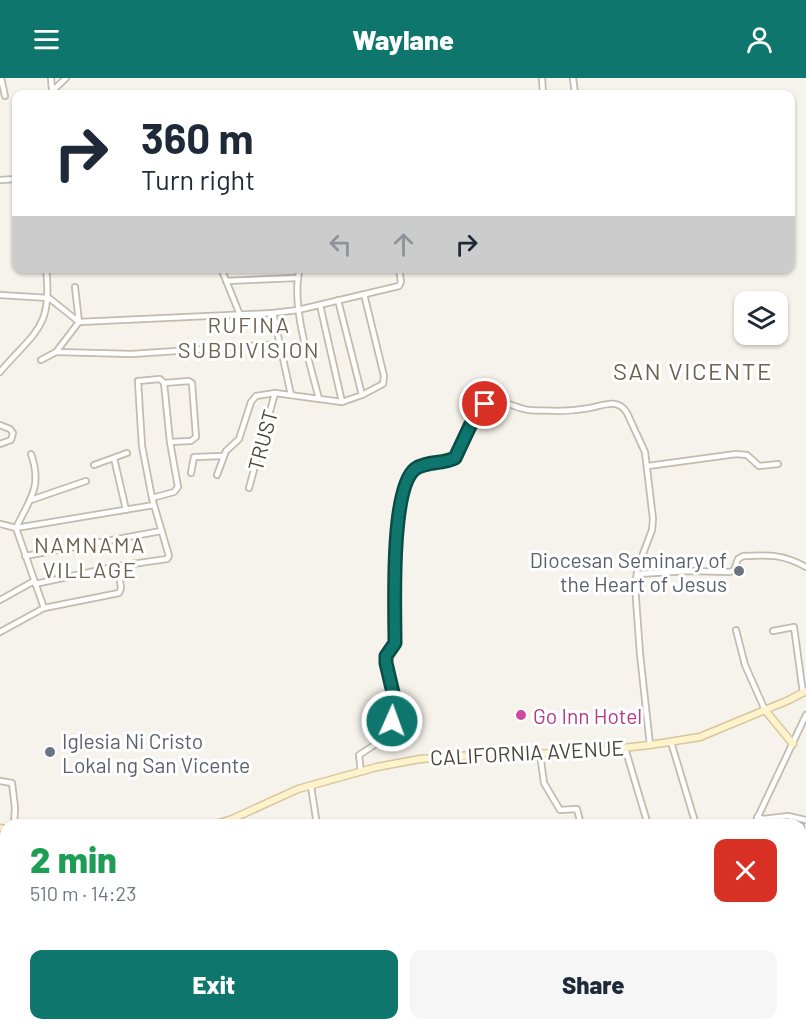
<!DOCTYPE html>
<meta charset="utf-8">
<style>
body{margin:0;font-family:Barlow,sans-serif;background:#f6f6f7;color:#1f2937;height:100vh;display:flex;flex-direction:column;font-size:22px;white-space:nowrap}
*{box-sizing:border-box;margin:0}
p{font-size:20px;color:#747a83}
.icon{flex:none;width:33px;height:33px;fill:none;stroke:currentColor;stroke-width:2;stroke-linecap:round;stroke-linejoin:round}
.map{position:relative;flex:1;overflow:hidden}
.details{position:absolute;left:0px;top:741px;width:807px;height:212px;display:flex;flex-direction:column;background:#fff;border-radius:18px 18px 0 0;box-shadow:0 2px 4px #0004}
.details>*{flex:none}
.guide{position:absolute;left:12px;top:12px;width:783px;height:183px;border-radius:12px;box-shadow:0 2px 4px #0004;background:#fff;color:#1f2937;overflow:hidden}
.buttons{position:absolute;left:734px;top:213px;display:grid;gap:12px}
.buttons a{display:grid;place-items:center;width:54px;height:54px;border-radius:12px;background:#fff;box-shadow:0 2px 4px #0004;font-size:30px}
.pin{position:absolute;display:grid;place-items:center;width:51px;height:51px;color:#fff;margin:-26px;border:3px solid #fff;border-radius:50%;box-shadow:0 2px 6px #0007}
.me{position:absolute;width:66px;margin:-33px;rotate:2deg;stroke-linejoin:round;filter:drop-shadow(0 0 4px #0008)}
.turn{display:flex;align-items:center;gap:21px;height:126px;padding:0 30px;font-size:27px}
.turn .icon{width:78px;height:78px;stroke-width:2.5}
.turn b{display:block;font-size:42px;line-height:51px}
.lanes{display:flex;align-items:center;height:57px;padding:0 30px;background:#0003;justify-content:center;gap:30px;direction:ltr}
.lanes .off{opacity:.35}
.round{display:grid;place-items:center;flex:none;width:63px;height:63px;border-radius:12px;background:#f6f6f7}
.head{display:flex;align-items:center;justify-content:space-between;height:102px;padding:0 30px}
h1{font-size:36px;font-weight:800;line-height:45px;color:#1e9e55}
.button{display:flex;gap:12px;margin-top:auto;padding:12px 30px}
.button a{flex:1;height:69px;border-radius:12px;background:#0f766e;color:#fff;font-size:24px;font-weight:800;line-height:69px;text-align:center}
.button a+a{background:#f6f6f7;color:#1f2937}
header{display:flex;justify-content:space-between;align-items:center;height:78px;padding:0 30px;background:#0f766e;color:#fff;font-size:27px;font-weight:800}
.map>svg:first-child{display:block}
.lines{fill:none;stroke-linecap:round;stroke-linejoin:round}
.taxiway{stroke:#c8c6c3;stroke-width:14}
.runway{stroke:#c8c6c3;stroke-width:32}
.street-casing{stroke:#c2bbae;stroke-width:8}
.secondary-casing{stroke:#d6c79b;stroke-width:9}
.street{stroke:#fff;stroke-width:4.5}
.secondary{stroke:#fff3cd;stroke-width:6}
.route-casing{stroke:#0a4d48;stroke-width:15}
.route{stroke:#0f766e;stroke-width:10}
.worship-dot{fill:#6b7280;stroke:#fff;stroke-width:2}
.hotel-dot{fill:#d1479c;stroke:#fff;stroke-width:2}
.labels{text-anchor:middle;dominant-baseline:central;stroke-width:6;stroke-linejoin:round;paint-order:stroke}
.street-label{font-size:21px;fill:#4b4439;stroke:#fff}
.worship-label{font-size:21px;fill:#5b616d;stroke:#fff;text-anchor:end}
.hotel-label{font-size:21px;fill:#b23c85;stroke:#fff;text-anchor:start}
.neighbourhood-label{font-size:22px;letter-spacing:1.5px;fill:#6e6250;stroke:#fff}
.quarter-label{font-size:24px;letter-spacing:1.5px;fill:#6e6250;stroke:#fff}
</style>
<header><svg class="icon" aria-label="menu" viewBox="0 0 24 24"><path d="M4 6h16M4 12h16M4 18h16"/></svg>Waylane<svg class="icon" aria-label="person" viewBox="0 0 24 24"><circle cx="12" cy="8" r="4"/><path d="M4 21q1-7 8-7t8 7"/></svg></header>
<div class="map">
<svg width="806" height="952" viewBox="0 0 806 952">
<rect width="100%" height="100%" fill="#f6f3ec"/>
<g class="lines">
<!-- taxiway -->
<g class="taxiway">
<polyline points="0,929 6,931"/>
<polyline points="54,946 59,952"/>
</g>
<!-- runway -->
<g class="runway">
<polyline points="801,885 806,884"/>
<polyline points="311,952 351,946"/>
</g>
<!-- street casing -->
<g class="street-casing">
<g id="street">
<polyline points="1,0 5,18"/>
<polyline points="51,0 52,12"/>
<polyline points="542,0 543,16"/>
<polyline points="573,0 575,16"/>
<polyline points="49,16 66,0"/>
<polyline points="0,102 16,101"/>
<polyline points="221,190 240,237"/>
<path d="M300,190c-10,36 10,95 19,131"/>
<polyline points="226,203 297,200"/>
<polyline points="0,217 49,220 79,244 273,235 298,232 399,208 401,204 399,190"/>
<polyline points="338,222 362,317"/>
<polyline points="320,227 342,324"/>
<polyline points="273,235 291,317"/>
<polyline points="56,274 132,276 280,266"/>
<polyline points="41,282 56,274 79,244 75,209"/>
<path d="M0,294c35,-41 53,-44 46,-104"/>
<polyline points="0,347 10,351 13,355 11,362 0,366"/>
<polyline points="114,380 126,432"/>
<polyline points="94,387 127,375"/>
<polyline points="648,388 736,376 747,377 759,388 778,386"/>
<polyline points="191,395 194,379 223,378"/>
<polyline points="217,397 226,373 239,361 251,324 256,318 275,315 342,324 362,317 383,306 384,298 364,216"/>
<polyline points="249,410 275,315"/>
<polyline points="152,420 174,414 178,409 170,364 164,305"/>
<polyline points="31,422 86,403"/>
<polyline points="0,446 16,450 154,427"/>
<polyline points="16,450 44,530"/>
<path d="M16,450c13,-28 27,-41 15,-74"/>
<polyline points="25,478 161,453"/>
<path d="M637,496l53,-3 40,1 4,-2 4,-11 5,-3c26,-1 40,-2 63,11"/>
<polyline points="35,506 118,488 167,481 169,478 152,420 142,368 138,303 160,301 164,305 189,303 192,305 196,359 191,363 170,364"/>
<polyline points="0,522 34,503"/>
<polyline points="736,552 745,587 765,632"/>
<polyline points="773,553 794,549 803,615"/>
<polyline points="0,554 44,530 119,515 121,510 118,488"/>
<polyline points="671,664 696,747"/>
<polyline points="625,670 648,747"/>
<polyline points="540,676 544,705 560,732 577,731 581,747"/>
<path d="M361,694l-2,-17 23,-15 10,-19 3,-10v-14l-9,-34v-7l9,-13c0,-33 -5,-154 20,-174 11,-8 28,-5 40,-11 7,-14 17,-44 29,-53 13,-10 32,4 45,5 9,1 19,0 28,1 11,0 22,-1 33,-3 14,-3 28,-10 37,5l18,39 8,67 -1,11 -14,37 -3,18 5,69 10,91"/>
<polyline points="0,703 12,705 15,730 14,747"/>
<polyline points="311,708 317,747"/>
<polyline points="757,739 763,741 788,738 806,742"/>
<polyline points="754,747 806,637"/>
<polyline points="801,748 804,787 806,790"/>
<polyline points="801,923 806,923"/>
<polyline points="598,952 636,946"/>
</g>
</g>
<!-- secondary casing -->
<g class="secondary-casing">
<g id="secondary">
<polyline points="765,632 793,666"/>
<polyline points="213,747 232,741 298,711 377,689 420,681 487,676 575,675 650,667 700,659 789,622 806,613"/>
<polyline points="0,750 6,751"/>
</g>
</g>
<!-- street -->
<use href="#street" class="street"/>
<!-- secondary -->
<use href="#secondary" class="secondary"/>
</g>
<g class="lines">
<!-- route casing -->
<g class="route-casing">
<path id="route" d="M392,643l3,-10 -1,-14 -8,-34v-7l9,-13c0,-34 -5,-154 20,-174 11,-8 28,-5 40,-11l15,-32 15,-22"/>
</g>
<!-- route -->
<use href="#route" class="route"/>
</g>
<!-- markers -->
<g class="worship-dot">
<circle cx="739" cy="493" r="6"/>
<circle cx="50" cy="674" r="6"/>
</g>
<circle class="hotel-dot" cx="521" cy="637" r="6"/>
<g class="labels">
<!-- street labels -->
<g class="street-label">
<text transform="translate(262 362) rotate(-75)">TRUST</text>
<text transform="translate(527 674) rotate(-3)">CALIFORNIA AVENUE</text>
</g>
<!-- worship labels -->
<g class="worship-label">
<text x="727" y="481">Diocesan Seminary of<tspan x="727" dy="24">the Heart of Jesus</tspan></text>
<text x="62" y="662" text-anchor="start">Iglesia Ni Cristo<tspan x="62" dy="24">Lokal ng San Vicente</tspan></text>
</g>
<!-- hotel labels -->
<g class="hotel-label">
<text x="533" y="637">Go Inn Hotel</text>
</g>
<!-- neighbourhood labels -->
<g class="neighbourhood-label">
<text x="249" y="246">RUFINA<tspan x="249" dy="25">SUBDIVISION</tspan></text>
<text x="90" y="466">NAMNAMA<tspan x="90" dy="25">VILLAGE</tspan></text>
</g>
<!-- quarter labels -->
<g class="quarter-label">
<text x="693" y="292">SAN VICENTE</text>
</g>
</g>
</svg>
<div class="buttons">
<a><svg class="icon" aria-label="layers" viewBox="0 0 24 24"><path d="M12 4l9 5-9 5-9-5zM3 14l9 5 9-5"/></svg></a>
</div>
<div class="pin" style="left:485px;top:326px;background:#d93025"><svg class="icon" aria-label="arrive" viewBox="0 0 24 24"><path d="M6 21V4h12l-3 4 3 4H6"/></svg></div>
<svg class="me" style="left:392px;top:643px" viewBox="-20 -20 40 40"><circle r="17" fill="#0f766e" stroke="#fff" stroke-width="3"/><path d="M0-11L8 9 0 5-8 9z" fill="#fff"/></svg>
<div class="guide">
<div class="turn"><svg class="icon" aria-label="right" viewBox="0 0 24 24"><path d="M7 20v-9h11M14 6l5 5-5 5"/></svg><div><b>360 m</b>Turn right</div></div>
<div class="lanes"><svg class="icon off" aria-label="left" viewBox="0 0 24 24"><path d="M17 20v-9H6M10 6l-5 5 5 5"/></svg><svg class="icon off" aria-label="ahead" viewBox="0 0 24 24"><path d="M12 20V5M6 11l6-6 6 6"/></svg><svg class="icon" aria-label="right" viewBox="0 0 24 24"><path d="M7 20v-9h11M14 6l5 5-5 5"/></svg></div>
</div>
<section class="details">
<div class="head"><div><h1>2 min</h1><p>510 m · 14:23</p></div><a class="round" style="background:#d93025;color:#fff"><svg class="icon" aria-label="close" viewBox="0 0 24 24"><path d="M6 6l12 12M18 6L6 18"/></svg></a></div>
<div class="button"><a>Exit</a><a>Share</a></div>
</section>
</div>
